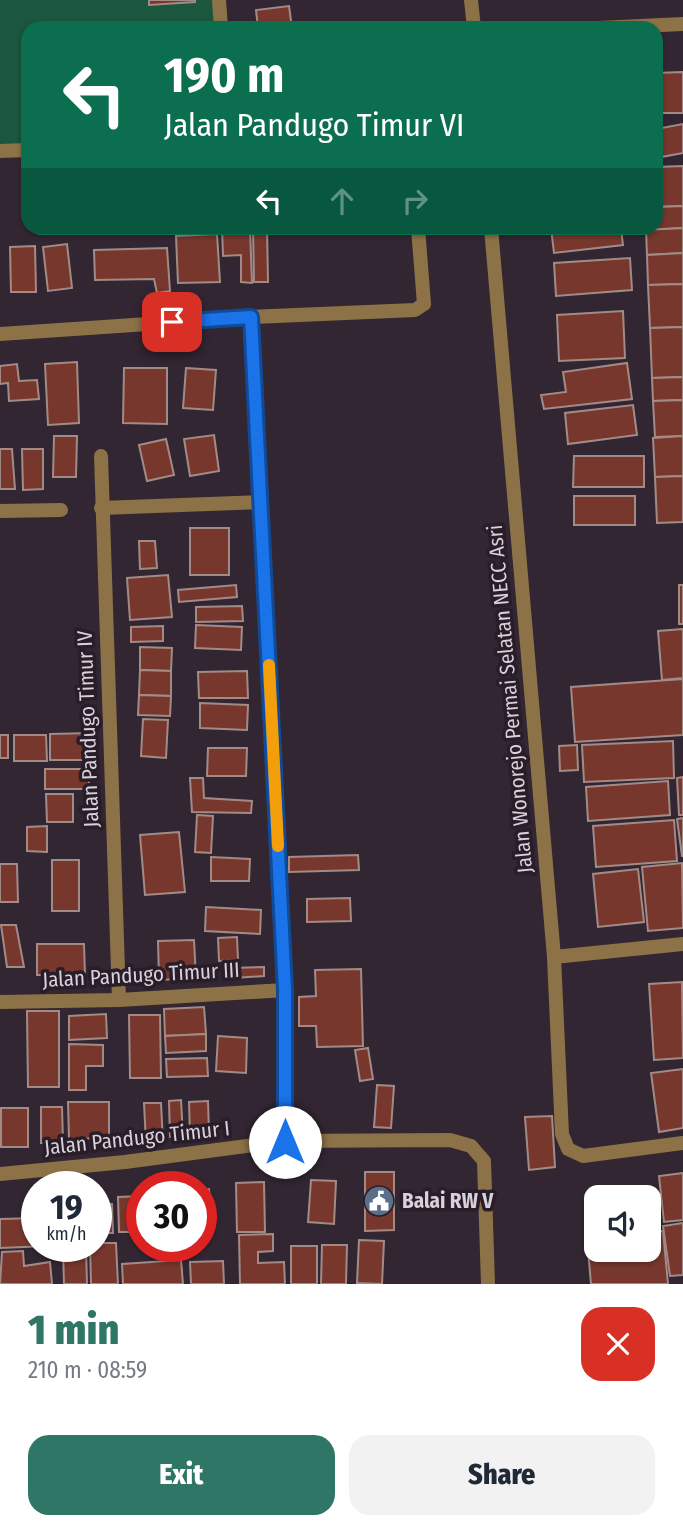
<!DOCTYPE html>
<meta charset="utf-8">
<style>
body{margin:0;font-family:"Fira Sans Condensed",sans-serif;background:#f2f2f3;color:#1f2937;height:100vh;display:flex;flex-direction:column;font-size:26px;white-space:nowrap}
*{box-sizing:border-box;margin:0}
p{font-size:23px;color:#747a83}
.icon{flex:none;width:38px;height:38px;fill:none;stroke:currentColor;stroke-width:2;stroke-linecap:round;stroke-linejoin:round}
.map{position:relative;height:1284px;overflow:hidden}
.drawer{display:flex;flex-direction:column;background:#fff;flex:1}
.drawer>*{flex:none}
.top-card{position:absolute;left:21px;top:21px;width:642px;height:214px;border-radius:21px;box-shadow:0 2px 5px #0004;background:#0b6e4f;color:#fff;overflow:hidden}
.tools{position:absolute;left:584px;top:1185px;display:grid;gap:14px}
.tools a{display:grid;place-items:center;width:77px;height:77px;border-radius:14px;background:#fff;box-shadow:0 2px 5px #0004;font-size:35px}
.speed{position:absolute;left:21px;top:1171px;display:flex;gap:14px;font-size:35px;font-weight:700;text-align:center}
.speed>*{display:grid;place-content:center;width:91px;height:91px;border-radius:50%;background:#fff;box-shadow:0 2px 5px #0004;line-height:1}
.speed small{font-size:18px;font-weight:400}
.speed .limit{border:10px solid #d22;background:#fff;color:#111}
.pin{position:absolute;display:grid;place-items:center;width:60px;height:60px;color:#fff;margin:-30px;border-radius:14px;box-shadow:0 4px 10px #0006}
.me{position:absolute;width:77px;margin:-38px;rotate:0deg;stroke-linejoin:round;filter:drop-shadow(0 0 5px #0008)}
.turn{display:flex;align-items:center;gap:24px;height:147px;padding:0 28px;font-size:32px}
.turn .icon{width:91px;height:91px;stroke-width:2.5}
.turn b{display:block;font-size:49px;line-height:60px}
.lanes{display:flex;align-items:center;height:66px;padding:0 28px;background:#0003;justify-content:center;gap:35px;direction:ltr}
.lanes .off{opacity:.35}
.round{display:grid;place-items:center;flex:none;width:74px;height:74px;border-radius:21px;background:#f2f2f3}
.overview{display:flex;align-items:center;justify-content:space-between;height:119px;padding:0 28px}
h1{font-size:42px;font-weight:800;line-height:52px;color:#2f7666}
.action{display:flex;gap:14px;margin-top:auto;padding:14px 28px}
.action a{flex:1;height:80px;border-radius:21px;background:#2f7666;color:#fff;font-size:28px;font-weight:800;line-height:80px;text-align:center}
.action a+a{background:#f2f2f3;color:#1f2937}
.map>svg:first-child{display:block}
.green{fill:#1b563e}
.building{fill:#77372d;stroke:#a28b87;stroke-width:2}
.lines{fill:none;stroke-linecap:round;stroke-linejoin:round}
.minor{stroke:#8e7247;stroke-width:14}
.route-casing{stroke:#114b97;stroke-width:18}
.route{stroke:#1a73e8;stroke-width:12}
.slow{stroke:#f59e0b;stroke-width:12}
.labels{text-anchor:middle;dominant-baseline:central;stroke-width:7;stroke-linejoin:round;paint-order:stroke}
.street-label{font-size:21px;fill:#d8d1d9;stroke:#281d29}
.poi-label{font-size:21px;font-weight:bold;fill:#d8d1d9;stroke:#281d29;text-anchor:start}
</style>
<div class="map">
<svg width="683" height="1284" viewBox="0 0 683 1284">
<rect width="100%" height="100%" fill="#322633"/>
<!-- green -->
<polygon class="green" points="0,0 219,0 221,28 28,28 28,151 0,152"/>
<!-- building -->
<g class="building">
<polygon points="149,0 195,0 195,2 149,5"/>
<polygon points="289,6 292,28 258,28 256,10"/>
<polygon points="683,72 683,113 656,113 656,73"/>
<polygon points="683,124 683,153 656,158 656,129"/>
<polygon points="683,166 683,206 656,207 656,167"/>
<polygon points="683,206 683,228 646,230 656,228 656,207"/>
<polygon points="39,228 69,228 70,231 40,234"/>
<polygon points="222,228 250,228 252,283 241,282 241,255 223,256"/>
<polygon points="253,228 267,228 268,282 254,282"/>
<polygon points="551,228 621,228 623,245 554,253"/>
<polygon points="683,228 683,253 647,255 646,230"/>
<polygon points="217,234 220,282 178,283 176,236"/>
<polygon points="67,244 72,288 48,291 43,247"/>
<polygon points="35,246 36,292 11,292 10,247"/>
<polygon points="167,248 170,291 157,293 154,279 95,280 94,250"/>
<polygon points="683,253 683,284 648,285 647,255"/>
<polygon points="630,258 632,290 556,296 554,263"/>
<polygon points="683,284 683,327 650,328 648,285"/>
<polygon points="623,311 625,358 559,361 557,315"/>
<polygon points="683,327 683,377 652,378 650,328"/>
<polygon points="77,362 79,423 48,425 45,364"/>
<polygon points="627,363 632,399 544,409 541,395 566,392 563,372"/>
<polygon points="17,364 19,381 37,380 39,399 9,401 8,383 0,384 0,366"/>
<polygon points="124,368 167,368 167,424 123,423"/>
<polygon points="186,368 216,370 213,410 183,408"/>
<polygon points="683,377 683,400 653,401 652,378"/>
<polygon points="683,400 683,436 655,437 653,401"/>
<polygon points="633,405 637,435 568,444 565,413"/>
<polygon points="214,435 219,471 190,476 184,439"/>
<polygon points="54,436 77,436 76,477 53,477"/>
<polygon points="683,436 683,476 655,477 653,438"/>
<polygon points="166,439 174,475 147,481 139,445"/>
<polygon points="0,449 12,449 15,489 0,489"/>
<polygon points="22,449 43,449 43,489 23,490"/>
<polygon points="574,456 644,456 644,487 573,487"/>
<polygon points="683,476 683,522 657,523 655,477"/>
<rect x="574" y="496" width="61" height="29"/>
<rect x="190" y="528" width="39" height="47"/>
<polygon points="139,541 155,541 157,568 140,569"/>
<polygon points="168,575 172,617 130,620 127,578"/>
<polygon points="236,585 237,597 179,602 178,590"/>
<rect x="679" y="585" width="4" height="39"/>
<polygon points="242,606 243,621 196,622 196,607"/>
<polygon points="196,625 242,627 241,650 195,648"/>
<polygon points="163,626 163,641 131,642 131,627"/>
<polygon points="683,629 683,678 662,680 658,631"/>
<polygon points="140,647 172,648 171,671 140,670"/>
<polygon points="140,670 171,671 171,696 139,695"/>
<polygon points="247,671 248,698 199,698 198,672"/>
<polygon points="683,679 683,735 575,742 571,687"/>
<polygon points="139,695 171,696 170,716 138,715"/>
<polygon points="200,703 248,705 247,730 200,728"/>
<polygon points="143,719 168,720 166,758 141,756"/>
<polygon points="92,733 92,760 50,760 50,734"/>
<rect x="0" y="735" width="8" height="23"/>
<polygon points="14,735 46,735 47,761 14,761"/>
<polygon points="673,741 674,778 584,782 582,745"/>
<polygon points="577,745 578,770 560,771 559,746"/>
<polygon points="208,748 247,748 246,776 207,776"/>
<rect x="45" y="769" width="44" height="20"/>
<polygon points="683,777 683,815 679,815 677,778"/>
<polygon points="190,778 203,778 204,798 252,801 251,813 192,812"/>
<polygon points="668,781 670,815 588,821 586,787"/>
<polygon points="46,794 73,794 73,822 47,822"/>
<polygon points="197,815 213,816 211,853 195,852"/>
<polygon points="683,818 683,856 682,856 677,819"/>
<polygon points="674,820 677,861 596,867 593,826"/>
<polygon points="47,826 47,852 27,851 27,827"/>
<polygon points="179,832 185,892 145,895 140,835"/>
<polygon points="358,855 359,870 289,872 289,857"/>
<polygon points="211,857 250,859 249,881 211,881"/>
<rect x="52" y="860" width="27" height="51"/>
<polygon points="682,863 683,928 648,931 642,867"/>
<polygon points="0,864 17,864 18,902 0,902"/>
<polygon points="638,869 644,922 598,927 593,874"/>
<polygon points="350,898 351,921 307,922 307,899"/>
<polygon points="206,907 261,910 260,934 205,931"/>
<polygon points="1,925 16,925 24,967 7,967"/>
<polygon points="237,937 238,960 219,961 218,938"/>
<polygon points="194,940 196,978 159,980 158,941"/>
<polygon points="37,944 84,944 85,975 37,975"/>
<polygon points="264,967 264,976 234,978 233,968"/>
<polygon points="361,969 363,1046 317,1047 316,1026 299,1026 299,997 316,996 315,970"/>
<polygon points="682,982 683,1058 654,1060 649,984"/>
<polygon points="204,1007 206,1034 165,1036 164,1009"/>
<polygon points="27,1011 59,1011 59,1087 28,1087"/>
<polygon points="106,1014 107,1038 69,1040 69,1016"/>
<polygon points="129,1015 160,1015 161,1078 130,1078"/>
<polygon points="206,1034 206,1051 166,1053 165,1036"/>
<polygon points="218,1036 247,1038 246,1073 216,1071"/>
<polygon points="69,1044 103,1045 103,1066 86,1066 86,1090 69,1090"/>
<polygon points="368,1048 373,1079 360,1081 355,1050"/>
<polygon points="207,1058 208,1076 167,1077 166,1059"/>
<polygon points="683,1069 683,1128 659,1132 651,1073"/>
<polygon points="377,1085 394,1086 391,1128 374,1127"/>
<polygon points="181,1100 183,1136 170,1137 169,1101"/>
<polygon points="208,1101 209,1133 190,1134 189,1102"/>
<polygon points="68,1102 109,1102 109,1138 69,1139"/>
<polygon points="144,1103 161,1103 163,1143 146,1143"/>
<polygon points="41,1107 62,1107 63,1143 41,1143"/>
<rect x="1" y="1108" width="27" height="39"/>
<polygon points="552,1116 555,1167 529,1170 525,1117"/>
<polygon points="365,1172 394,1172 394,1230 365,1231"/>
<polygon points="683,1173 683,1220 664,1222 659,1176"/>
<polygon points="311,1180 336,1181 334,1224 308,1222"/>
<polygon points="264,1182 265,1232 237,1232 236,1183"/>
<polygon points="209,1189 212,1220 201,1221 201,1190"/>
<polygon points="142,1196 142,1232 119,1232 118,1197"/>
<polygon points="96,1204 112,1204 113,1233 96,1233"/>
<polygon points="37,1218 37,1246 48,1246 0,1248 0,1219"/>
<polygon points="683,1223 683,1275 670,1276 663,1226"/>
<polygon points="663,1231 668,1284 591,1284 587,1238 597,1237 597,1250 649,1250 649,1232"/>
<polygon points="273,1234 273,1251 258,1252 258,1263 284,1262 285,1284 240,1284 239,1235"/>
<polygon points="359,1240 384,1241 382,1284 357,1283"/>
<polygon points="96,1243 116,1243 118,1284 91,1284 90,1246 96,1246"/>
<polygon points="322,1245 347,1245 346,1284 321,1284"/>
<rect x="291" y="1246" width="26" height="38"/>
<polygon points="86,1249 87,1284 64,1284 63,1250"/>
<polygon points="23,1251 24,1266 50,1262 52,1284 0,1284 2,1252"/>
<polygon points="181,1260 183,1284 123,1284 122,1264"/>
<polygon points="223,1261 224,1284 191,1284 190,1262"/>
</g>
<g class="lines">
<!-- minor -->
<g class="minor">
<polyline points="219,0 221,28"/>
<polyline points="471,0 474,28"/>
<polyline points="598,28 683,24"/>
<polyline points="0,151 28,150"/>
<polyline points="491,228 554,957 562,1134 568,1149 583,1156 683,1143"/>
<polyline points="251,317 285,990 285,1141"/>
<polyline points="0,334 251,317 415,310 424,304 418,228"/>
<polyline points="101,456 119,1000"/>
<polyline points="101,508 261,502"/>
<polyline points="0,511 61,510"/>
<polyline points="554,957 683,944"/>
<polyline points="0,1002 119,1000 285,990"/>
<polyline points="0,1174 125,1162 285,1141 450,1140 471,1146 484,1161 488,1284"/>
</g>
</g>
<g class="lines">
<!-- route casing -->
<g class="route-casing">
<polyline id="route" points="172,322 251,317 285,990 285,1142"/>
</g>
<!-- route -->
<use href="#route" class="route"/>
<!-- slow -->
<polyline class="slow" points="269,665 278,846"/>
</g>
<!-- icons -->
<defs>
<g id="civic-disc" transform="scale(1.575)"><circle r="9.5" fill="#5c6f8a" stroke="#281d29"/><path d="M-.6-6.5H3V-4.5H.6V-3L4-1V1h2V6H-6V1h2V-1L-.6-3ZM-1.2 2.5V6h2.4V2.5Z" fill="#fff"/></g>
</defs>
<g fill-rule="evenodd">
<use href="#civic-disc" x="379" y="1201"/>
</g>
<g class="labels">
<!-- street labels -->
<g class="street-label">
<text transform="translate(510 699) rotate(-95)">Jalan Wonorejo Permai Selatan NECC Asri</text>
<text transform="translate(88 729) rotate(-92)">Jalan Pandugo Timur IV</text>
<text transform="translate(141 975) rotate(-3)">Jalan Pandugo Timur III</text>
<text transform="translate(137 1138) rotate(-6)">Jalan Pandugo Timur I</text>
</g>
<!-- poi labels -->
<g class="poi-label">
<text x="402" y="1201">Balai RW V</text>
</g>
</g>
</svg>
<div class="tools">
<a><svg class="icon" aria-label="sound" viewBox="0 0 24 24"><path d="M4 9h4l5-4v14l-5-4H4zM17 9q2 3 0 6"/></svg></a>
</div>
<div class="speed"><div>19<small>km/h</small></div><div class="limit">30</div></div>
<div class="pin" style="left:172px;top:322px;background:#d93025"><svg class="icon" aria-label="arrive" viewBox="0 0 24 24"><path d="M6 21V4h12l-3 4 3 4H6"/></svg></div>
<svg class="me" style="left:285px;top:1142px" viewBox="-20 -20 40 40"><circle r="19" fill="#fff"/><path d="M0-13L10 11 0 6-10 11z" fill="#1a73e8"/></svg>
<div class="top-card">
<div class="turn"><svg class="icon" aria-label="left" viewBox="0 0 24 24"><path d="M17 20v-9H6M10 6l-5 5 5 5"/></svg><div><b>190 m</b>Jalan Pandugo Timur VI</div></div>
<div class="lanes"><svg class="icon" aria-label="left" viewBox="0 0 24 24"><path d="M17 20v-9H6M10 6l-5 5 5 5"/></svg><svg class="icon off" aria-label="ahead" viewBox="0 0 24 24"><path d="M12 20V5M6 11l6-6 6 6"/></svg><svg class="icon off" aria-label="right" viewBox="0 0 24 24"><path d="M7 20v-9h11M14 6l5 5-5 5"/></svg></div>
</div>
</div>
<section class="drawer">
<div class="overview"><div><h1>1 min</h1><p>210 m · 08:59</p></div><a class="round" style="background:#d93025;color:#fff"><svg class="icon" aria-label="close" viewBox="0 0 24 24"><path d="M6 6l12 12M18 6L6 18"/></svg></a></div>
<div class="action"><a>Exit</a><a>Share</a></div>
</section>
